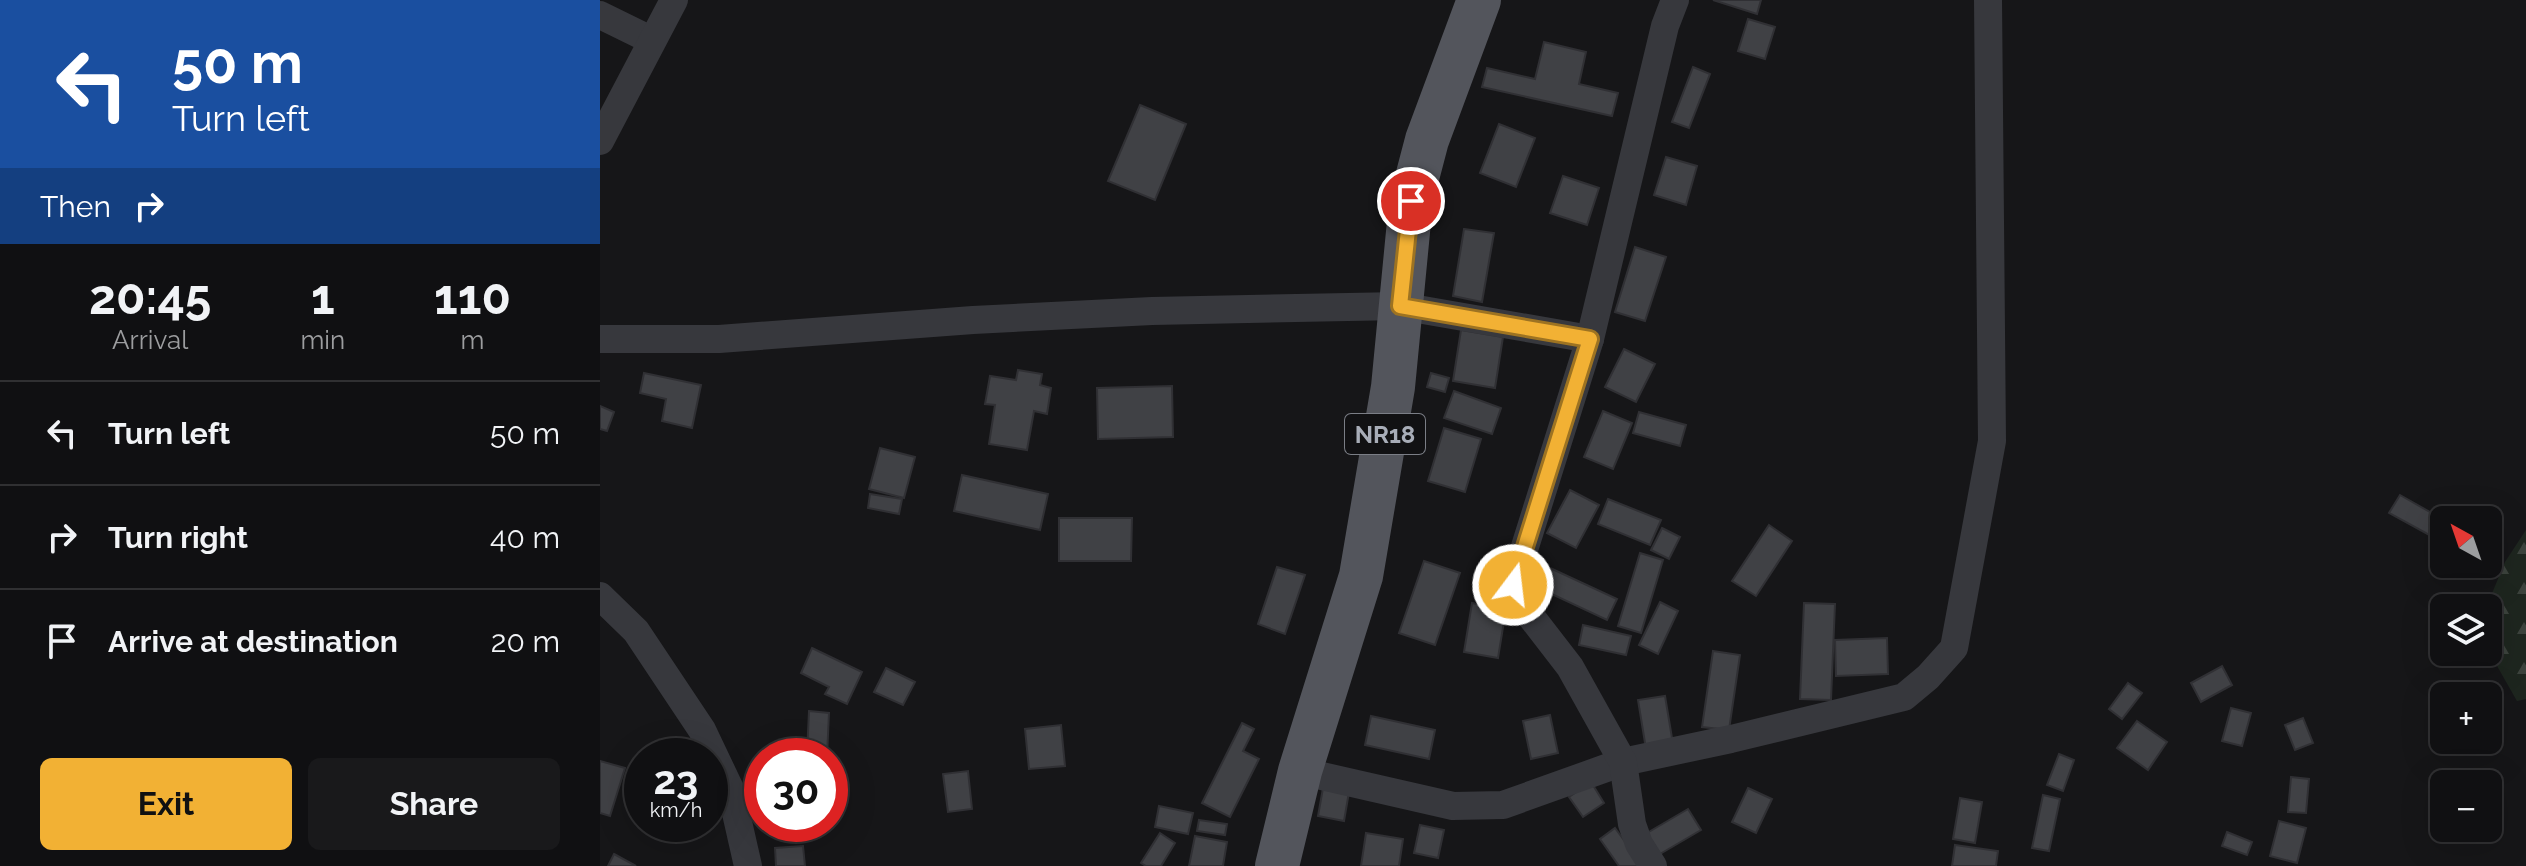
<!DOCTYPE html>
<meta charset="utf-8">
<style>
body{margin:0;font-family:Raleway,sans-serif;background:#19191b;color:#f1f3f6;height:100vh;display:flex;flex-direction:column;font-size:30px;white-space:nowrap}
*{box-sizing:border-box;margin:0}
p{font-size:26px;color:#9c9d9f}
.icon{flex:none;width:44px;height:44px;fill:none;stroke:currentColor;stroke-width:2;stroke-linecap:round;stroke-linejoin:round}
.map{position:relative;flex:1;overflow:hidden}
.drawer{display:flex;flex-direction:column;background:#101012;width:600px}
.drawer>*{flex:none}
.top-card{background:#1a4fa0;color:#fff;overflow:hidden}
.needle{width:52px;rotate:320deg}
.tools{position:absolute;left:1830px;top:506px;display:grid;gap:16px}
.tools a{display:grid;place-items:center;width:72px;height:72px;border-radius:12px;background:#101012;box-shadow:0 8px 32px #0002,0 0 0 2px #303032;font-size:40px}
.speed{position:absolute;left:24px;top:738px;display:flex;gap:16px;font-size:40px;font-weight:700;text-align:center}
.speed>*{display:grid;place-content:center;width:104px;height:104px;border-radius:50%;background:#101012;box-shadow:0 8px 32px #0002,0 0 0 2px #303032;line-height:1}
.speed small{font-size:20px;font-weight:400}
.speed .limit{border:12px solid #d22;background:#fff;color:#111}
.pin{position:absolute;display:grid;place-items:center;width:68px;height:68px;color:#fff;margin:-34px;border:4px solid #fff;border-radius:50%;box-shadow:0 2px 8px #0007}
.me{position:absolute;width:88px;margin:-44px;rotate:15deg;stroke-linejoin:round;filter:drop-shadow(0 0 6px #0008)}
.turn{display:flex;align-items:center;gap:28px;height:168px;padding:0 40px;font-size:36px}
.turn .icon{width:104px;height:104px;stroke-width:2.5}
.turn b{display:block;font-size:56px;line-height:68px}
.then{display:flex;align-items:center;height:76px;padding:0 40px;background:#0003;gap:16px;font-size:30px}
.eta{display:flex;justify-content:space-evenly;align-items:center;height:136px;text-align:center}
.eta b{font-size:48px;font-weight:700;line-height:56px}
.primary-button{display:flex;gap:16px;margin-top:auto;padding:16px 40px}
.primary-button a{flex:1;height:92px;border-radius:12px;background:#f2b134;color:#111;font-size:32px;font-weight:700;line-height:92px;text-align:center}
.primary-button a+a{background:#19191b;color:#f1f3f6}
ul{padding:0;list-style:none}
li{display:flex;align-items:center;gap:24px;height:104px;padding:0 40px;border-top:2px solid #303032}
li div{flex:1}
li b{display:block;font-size:30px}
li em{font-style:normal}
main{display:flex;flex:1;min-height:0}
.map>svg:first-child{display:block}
.forest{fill:url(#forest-firs)}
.building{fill:#404145;stroke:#303034;stroke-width:2}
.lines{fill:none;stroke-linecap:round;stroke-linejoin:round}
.street{stroke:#37383d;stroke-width:28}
.primary{stroke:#53555c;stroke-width:44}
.route-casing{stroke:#9d7322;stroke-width:20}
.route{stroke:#f2b134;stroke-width:14}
.labels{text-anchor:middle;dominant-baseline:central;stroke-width:8;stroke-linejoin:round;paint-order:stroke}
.shield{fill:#111113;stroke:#7b7e86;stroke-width:2}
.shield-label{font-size:24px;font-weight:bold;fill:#a8adb8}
</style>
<main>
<section class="drawer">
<div class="top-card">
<div class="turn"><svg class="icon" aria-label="left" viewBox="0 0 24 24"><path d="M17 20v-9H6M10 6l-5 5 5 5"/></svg><div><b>50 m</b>Turn left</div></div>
<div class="then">Then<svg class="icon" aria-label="right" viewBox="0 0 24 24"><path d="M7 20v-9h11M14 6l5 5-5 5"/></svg></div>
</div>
<div class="eta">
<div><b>20:45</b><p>Arrival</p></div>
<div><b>1</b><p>min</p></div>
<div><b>110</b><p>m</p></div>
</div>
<ul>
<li><svg class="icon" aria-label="left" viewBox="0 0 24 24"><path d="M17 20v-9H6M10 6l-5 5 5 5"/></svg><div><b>Turn left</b></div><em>50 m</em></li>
<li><svg class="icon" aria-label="right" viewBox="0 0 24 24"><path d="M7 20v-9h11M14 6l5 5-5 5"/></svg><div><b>Turn right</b></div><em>40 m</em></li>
<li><svg class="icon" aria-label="arrive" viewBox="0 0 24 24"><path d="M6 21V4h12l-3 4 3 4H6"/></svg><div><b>Arrive at destination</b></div><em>20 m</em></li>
</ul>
<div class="primary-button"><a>Exit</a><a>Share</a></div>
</section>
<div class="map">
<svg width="1926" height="866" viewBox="0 0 1926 866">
<defs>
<pattern id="forest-firs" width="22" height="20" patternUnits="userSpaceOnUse" patternTransform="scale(2)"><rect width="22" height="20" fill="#1e261f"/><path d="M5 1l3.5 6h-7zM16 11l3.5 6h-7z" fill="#3c433d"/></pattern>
</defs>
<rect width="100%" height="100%" fill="#161618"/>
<!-- forest -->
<polygon class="forest" points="1926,530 1926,699 1917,701 1888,650 1888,608 1886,608 1905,562"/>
<!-- building -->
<g class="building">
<polygon points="1113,0 1161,0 1157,14"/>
<polygon points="1148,19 1175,27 1165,59 1138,51"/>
<polygon points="944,42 986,52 979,84 1018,93 1012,116 882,87 887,68 935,79"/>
<polygon points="1093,67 1110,74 1089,128 1072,122"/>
<polygon points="540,105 586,124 555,200 508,181"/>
<polygon points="899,124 935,138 916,187 880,173"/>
<polygon points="1066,157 1097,166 1086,205 1054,195"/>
<polygon points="963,176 999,188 987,225 950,213"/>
<polygon points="864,229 894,233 882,302 853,296"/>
<polygon points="1035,247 1066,257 1045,321 1015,312"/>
<polygon points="861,330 903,337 895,388 853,381"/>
<polygon points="1024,349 1055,364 1036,402 1005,387"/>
<polygon points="418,370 442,374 440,385 451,388 447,414 434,411 427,450 389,444 395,405 385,404 390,376 416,380"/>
<polygon points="44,373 101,385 92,428 62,421 66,399 40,393"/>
<polygon points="831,373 849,378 845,392 827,387"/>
<polygon points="572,386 573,437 498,439 497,388"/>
<polygon points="854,391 901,408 892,434 844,418"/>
<polygon points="0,406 14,412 7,431 0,429"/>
<polygon points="1003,411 1032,423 1013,469 984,457"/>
<polygon points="1039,412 1086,425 1080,446 1033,433"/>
<polygon points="844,428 881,439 865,492 828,481"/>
<polygon points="280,448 315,457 304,498 269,489"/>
<polygon points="362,475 448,494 440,530 354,511"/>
<polygon points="970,490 999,505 976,548 947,533"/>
<polygon points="270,494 302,499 299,514 268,508"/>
<polygon points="1800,495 1844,520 1844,543 1789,513"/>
<polygon points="1008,499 1061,520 1050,545 998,524"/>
<polygon points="459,518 532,518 531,561 459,561"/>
<polygon points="1169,525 1192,541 1156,596 1132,581"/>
<polygon points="1062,528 1080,537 1069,559 1051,550"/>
<polygon points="1040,553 1063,560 1041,633 1018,626"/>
<polygon points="824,561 860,573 835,645 799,633"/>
<polygon points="935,561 1017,599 1007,620 926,582"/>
<polygon points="677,567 705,575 685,634 658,624"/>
<polygon points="1060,602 1078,611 1058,654 1039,645"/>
<polygon points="872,603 906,609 898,658 864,652"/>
<polygon points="1204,603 1235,604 1231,700 1200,699"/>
<polygon points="983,625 1031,636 1026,655 979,645"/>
<polygon points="1287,638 1288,674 1236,676 1235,640"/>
<polygon points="212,648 262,672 247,704 225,694 229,687 201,673"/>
<polygon points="1113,651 1140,655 1129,730 1102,727"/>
<polygon points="1622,666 1632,685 1601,702 1591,683"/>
<polygon points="286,668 315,682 303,705 274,692"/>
<polygon points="1528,683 1542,693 1522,719 1509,709"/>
<polygon points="1065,696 1073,744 1046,749 1038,700"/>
<polygon points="1631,708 1651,713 1642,746 1622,741"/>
<polygon points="209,711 229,713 227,756 207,754"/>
<polygon points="950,715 958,753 931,759 923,721"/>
<polygon points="771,716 835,730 829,759 765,745"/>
<polygon points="1703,718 1713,743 1695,750 1685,725"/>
<polygon points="1537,721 1567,742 1548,770 1517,748"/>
<polygon points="642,723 654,729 643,751 659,759 630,817 602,803"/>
<polygon points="461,725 465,766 429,769 425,729"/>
<polygon points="1459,754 1474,760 1463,791 1447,785"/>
<polygon points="0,761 25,768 10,816 0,813"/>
<polygon points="368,771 372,809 348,812 343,774"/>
<polygon points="42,773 42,812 31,809"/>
<polygon points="1691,777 1709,779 1706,813 1688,812"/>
<polygon points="991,782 1004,803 983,817 969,797"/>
<polygon points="723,788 749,792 744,821 718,816"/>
<polygon points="1148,788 1172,799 1156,833 1132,822"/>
<polygon points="1443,795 1460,799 1449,851 1432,848"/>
<polygon points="1360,798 1382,802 1375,843 1353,839"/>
<polygon points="559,806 593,813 588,834 555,827"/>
<polygon points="1088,809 1101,830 1060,854 1047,833"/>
<polygon points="599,820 627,824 625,835 597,831"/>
<polygon points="1679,821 1706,828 1697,863 1670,856"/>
<polygon points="820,825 844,830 838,858 814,853"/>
<polygon points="1015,828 1043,866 1019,866 1000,839"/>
<polygon points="1627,832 1652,842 1647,855 1622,846"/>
<polygon points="560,833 575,843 561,866 546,866 541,863"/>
<polygon points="766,833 803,839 799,866 761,866"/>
<polygon points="595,836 627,842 623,866 589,866"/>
<polygon points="1355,845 1398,851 1396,866 1352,866"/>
<polygon points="203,846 205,866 176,866 175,848"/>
<polygon points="14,854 36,866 8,866"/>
</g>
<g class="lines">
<!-- street -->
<g class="street">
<polyline points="0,15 51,40"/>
<polyline points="0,141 74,0"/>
<polyline points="0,339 119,339 373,320 552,311 800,306 990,339"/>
<polyline points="0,596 36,631 102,730 131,791 148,866"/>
<polyline points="700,771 853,806 903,805 1023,762 1131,739 1304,697 1328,677 1354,648 1392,441 1388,0"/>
<polyline points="1053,866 1039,844 1032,824 1023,762 970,667 919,601 913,585 990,339 1065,26 1075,0"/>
</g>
<!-- primary -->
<polyline class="primary" points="677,866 700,771 761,576 793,387 811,201 827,140 879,0"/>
</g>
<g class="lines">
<!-- route casing -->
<g class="route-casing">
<polyline id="route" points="811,201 800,306 990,339 913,585"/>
</g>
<!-- route -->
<use href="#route" class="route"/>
</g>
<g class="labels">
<!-- shield labels -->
<rect class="shield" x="745" y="414" width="80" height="40" rx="6"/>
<g class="shield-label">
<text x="785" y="434">NR18</text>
</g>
</g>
</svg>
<div class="tools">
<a><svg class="needle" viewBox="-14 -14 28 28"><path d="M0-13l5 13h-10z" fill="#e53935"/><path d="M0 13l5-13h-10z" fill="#9c9d9f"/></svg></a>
<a><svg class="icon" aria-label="layers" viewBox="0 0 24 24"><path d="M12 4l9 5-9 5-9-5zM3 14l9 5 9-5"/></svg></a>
<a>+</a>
<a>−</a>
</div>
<div class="speed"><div>23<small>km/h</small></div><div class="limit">30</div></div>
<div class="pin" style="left:811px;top:201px;background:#d93025"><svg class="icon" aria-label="arrive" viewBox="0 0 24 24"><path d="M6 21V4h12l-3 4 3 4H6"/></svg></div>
<svg class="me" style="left:913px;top:585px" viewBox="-20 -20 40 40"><circle r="17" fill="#f2b134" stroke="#fff" stroke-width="3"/><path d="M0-11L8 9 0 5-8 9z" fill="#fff"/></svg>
</div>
</main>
